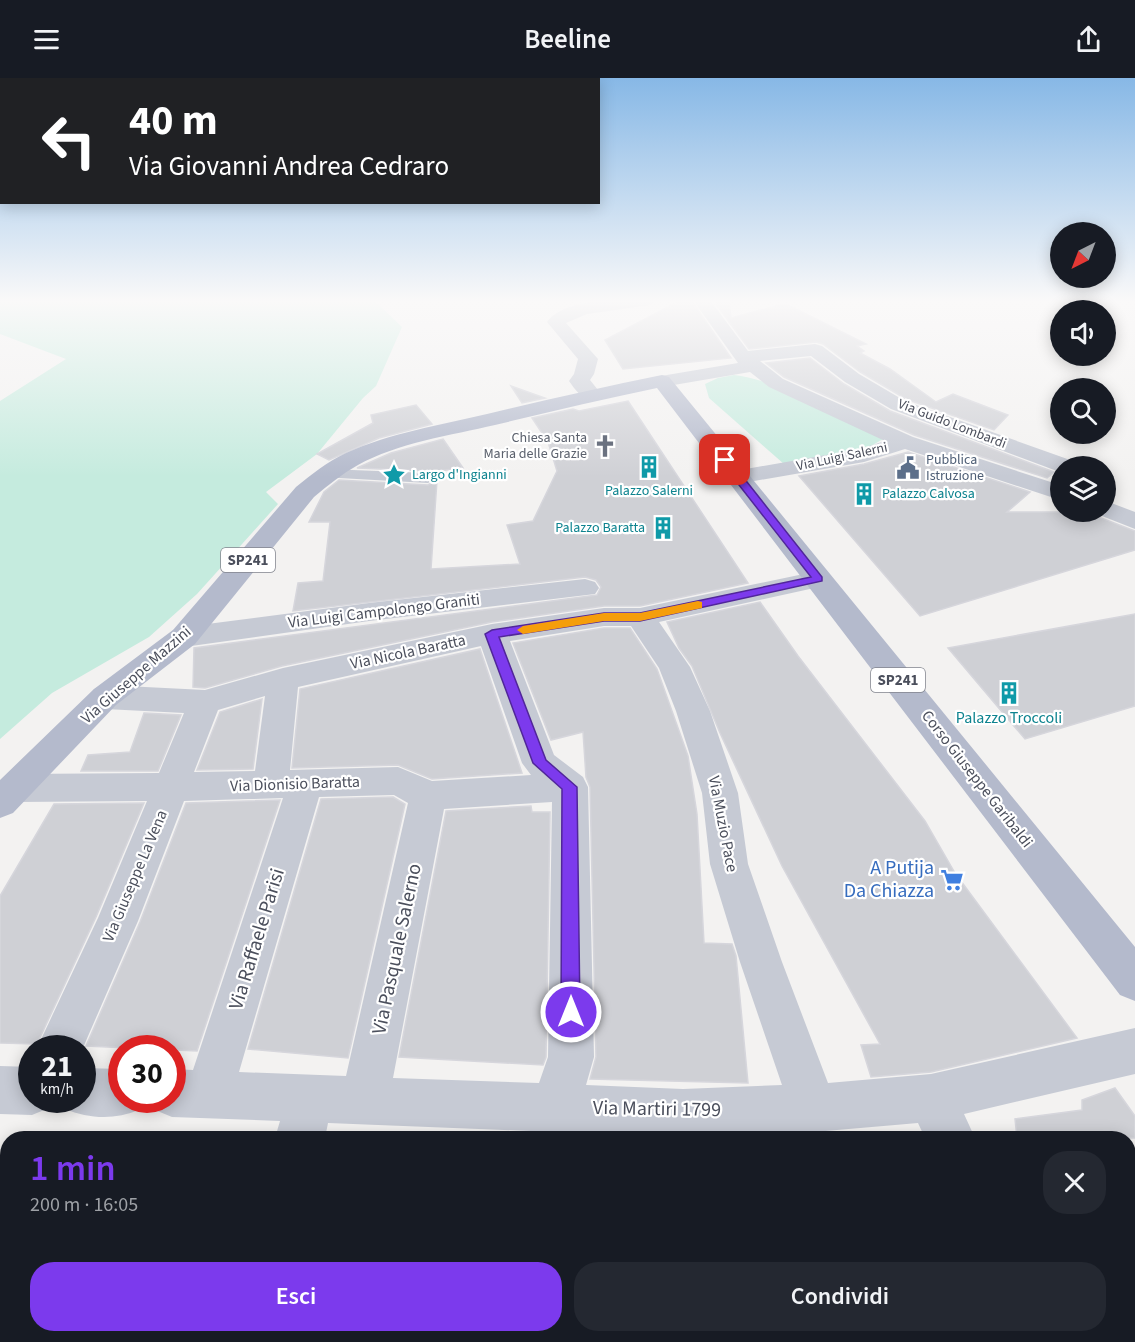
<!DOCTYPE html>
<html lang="it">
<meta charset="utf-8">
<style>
body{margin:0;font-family:"Source Sans 3",sans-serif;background:#242831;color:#f1f3f6;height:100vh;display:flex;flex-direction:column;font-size:22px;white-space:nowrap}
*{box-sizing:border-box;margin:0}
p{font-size:20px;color:#9ea1a6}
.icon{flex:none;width:33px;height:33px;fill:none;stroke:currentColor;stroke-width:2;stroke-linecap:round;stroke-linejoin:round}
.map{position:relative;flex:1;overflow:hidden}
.sheet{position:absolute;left:0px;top:1053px;width:1136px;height:212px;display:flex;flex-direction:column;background:#171b24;border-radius:24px 24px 0 0;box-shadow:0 3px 15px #0003}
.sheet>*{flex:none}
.guide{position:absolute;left:0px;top:0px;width:600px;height:126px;box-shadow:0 3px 15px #0003;background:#202124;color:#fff;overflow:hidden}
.needle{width:39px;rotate:222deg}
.buttons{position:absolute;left:1050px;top:144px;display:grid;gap:12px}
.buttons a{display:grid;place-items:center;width:66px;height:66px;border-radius:50%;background:#171b24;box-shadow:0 3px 15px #0003;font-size:30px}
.speed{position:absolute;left:18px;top:957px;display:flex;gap:12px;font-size:30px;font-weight:700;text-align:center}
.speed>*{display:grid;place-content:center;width:78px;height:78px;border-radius:50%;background:#171b24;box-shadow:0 3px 15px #0003;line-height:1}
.speed small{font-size:15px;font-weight:400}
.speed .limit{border:9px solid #d22;background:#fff;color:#111}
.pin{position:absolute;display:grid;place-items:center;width:51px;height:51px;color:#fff;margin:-26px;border-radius:12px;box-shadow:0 3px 9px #0006}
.me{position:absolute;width:66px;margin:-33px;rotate:0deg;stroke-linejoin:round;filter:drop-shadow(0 0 4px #0008)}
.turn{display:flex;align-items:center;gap:21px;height:126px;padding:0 30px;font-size:27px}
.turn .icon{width:78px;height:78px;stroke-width:2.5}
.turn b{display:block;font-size:42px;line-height:51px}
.round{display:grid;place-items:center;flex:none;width:63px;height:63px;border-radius:24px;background:#242831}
.overview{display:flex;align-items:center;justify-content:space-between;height:102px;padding:0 30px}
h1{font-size:36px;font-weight:600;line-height:45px;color:#7c3aed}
.action{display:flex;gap:12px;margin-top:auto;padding:12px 30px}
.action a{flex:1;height:69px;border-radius:24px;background:#7c3aed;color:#fff;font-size:24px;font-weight:600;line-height:69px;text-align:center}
.action a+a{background:#242831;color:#f1f3f6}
header{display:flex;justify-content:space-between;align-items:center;height:78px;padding:0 30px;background:#171b24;font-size:27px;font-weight:600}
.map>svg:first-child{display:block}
.green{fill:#c5ebde}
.building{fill:#cfd0d5;stroke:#d6d6dc;stroke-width:1.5}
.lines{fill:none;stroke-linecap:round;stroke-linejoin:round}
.lane{fill:#c6cad4;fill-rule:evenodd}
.street{fill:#c6cad4;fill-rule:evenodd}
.primary{fill:#b4bacc;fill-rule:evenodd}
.route{fill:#7c3aed;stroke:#51269a;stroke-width:1.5}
.slow{fill:#f59e0b}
.labels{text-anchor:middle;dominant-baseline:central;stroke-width:4.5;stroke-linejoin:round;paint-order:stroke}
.far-street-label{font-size:14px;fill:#4b4f5c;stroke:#fff}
.far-worship-label{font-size:14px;fill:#5b616d;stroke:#fff;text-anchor:end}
.far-service-label{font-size:14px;fill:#4e5e75;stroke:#fff;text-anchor:start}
.far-culture-label{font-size:14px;fill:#0d838f;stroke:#fff;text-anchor:start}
.shield{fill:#fff;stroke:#81848d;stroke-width:1.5}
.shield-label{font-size:15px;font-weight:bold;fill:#4b4f5c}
.street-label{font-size:16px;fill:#4b4f5c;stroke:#fff}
.culture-label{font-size:16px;fill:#0d838f;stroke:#fff}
.near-shop-label{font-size:20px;fill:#366cbe;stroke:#fff;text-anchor:end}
.near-street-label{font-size:20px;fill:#4b4f5c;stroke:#fff}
</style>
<header><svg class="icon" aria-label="menu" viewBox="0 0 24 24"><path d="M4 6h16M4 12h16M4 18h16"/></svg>Beeline<svg class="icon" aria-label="share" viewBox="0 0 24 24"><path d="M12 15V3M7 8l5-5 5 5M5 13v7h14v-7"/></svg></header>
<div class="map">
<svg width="1135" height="1264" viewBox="0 0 1135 1264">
<rect width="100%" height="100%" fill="#f3f2f1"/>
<!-- green -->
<g class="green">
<polygon points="0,222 364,222 377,225 402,249 376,308 363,320 317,376 266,414 278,426 197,516 149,559 52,615 0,661 0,323 66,281 0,256"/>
<path d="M734,297c43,4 109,44 149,64l-19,11 -80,14 -75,-66 -4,-14 13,-6z"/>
</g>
<!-- building -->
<g class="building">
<polygon points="681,222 691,222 731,280 623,291 605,262"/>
<polygon points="713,222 729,222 731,240 783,226 792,229 866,266 857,268 864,273 860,275 890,291 936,324 953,316 1008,337 994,352 906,321 860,294 823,266 816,264 749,271"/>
<polygon points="810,280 844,306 890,333 1054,394 1047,400 914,357 784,299 766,285"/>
<polygon points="511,308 545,320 522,325"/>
<polygon points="628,323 748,505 640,528 604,528 492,544 282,588 205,610 193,609 194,570 597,517 601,509 596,502 585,499 293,533 298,505 323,503 330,444 309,444 324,414 339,402 428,407 437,402 431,491 520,486 507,447 533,443 557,393 548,364 532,340 573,331 579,333"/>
<polygon points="416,327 432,346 379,360 329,382 317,376 373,345 371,337"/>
<polygon points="443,361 463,390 438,393 437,398 428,393 357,390 391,375"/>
<polygon points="908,374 1030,414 1007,434 1093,434 1096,438 1135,453 1135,472 920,538 799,398 864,386"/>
<polygon points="760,524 798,578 925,743 955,795 1077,960 931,994 871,999 861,967 880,966 782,788 720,655 692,588 679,570 667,544"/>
<polygon points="1135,536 1135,628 1025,661 948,570"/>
<polygon points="604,550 630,550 657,591 688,678 697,736 704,865 732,866 736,878 748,1005 590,1001 596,979 590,709 586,699 583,654 551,662 513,565"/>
<polygon points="480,571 522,695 432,701 398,687 292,690 300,611"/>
<polygon points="262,621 253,691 197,692 220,634"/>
<polygon points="144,635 181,637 158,693 81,693 88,677 130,674"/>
<polygon points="393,719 405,726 348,980 248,971 321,721"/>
<polygon points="280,722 197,973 86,968 140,844 186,725"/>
<polygon points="144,725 96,839 37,966 0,965 0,818 54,726"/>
<polygon points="531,728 532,734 550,734 546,979 543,987 399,979 446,733"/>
<polygon points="1115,1010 1135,1038 1135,1060 1017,1060 1015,1041 1082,1032 1082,1022"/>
</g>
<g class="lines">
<!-- lane -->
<polygon class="lane" points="327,391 428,395 436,400 428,405 321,399 319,396"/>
<!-- street -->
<g class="street">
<path d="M602,222h56l-8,5 -63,9 -21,9 32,36 -4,15 -4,6 12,15 -3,4c-15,4 -22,-7 -30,-18l5,-7 4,-15 -31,-37c12,-16 37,-19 55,-22z"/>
<polygon points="693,222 710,222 748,273 815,266 822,268 859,296 905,323 1073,383 1076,388 1060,388 1060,394 1057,393 891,331 845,304 811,278 760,283 783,301 913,359 1060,407 1060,422 905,371 864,384 737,406 729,404 725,399 729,394 860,371 885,363 769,309 750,294 662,309 655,307 652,303 655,299 738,285"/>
<polygon points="1106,423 1135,434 1135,451 1097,436 1095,434 1106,434"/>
<path d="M818,493l10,2 4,6 -4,6 -169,37 31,45 20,44 28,82 10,71 34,98 46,121 103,-9 204,-46v46l-171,40 11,24h-50l-7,-15 -104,9 -131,5 -103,-4v5h-50l1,-7 -203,-8 -3,15h-50l5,-17 -108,-4 -17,-7 -4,-10h21v-31l21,1 90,-272 -99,3 -46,120 -56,129 -45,-2 61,-130 49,-117 -130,1 -13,-4 -4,-12 4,-8 13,-4 142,-1 25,-60 -79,-4 -11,-4 -5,-8 5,-8 11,-4 100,5 78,-22 209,-44 112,-16h36zM604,548h27l28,42 17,43 26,82 8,71 30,98 42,123 -99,4 -97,-4 8,-28 -6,-270 -5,-10 -29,-22 -44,-114zM481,568l41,117 9,12 -99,6 -34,-14 -108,3 8,-83zM265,618l-10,75 -61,1 24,-62zM394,717l14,8 -62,273 -107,-4 80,-275zM552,724l-4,255 -9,26 -146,-5 51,-269z"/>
<polygon points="585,501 595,504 599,510 595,516 369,543 184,569 173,566 169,559 173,552 184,549 369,525"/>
<polygon points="0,988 32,989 32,1022 52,1022 49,1030 32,1037 0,1036"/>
<path d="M82,990l40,1v31h21l-4,10c-24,10 -50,9 -74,-1l-4,-9h21z"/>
<polygon points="222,1257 280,1257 278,1264 220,1264"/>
<rect x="535" y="1257" width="58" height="7"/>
<polygon points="713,1257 830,1257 827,1264 714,1264"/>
<polygon points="885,1257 943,1257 946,1264 888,1264"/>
<polygon points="1015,1257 1073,1257 1076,1264 1018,1264"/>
</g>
<!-- primary -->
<path class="primary" d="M662,297l7,2 466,570v54l-15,-6 -463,-607c-54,11 -108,24 -162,37 -43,10 -98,18 -137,40 -16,9 -30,20 -44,32l-119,147 -79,61 -103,108 -13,5v-38l94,-91 79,-59 123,-143c16,-13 31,-25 50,-34 44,-20 94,-28 141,-39 58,-14 116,-27 175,-39z"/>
</g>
<!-- sky -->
<linearGradient id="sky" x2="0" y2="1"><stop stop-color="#87b8e6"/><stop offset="0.56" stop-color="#faf9f9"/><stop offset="1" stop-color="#faf9f9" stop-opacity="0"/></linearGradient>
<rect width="1135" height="399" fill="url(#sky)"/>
<!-- route -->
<polygon class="route" points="725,379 728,380 822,499 822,503 640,543 604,543 499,559 546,682 577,709 580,934 577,941 571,943 564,941 561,934 562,711 533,685 485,556 492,552 604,535 640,535 811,499 721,384 721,380"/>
<!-- slow -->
<polygon class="slow" points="698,523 702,524 702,530 640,543 604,543 523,556 517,552 523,548 604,535 640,535"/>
<!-- icons -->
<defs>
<g id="church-bare" transform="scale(1.8)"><path d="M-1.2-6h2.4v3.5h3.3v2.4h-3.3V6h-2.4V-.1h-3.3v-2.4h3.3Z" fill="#6b7280" stroke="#fff" stroke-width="2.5" paint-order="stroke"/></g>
<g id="building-bare" transform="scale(1.8)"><path d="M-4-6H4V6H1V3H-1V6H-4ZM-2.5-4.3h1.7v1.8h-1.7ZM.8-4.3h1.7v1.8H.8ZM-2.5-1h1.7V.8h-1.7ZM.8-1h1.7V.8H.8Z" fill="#0f9aa8" stroke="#fff" stroke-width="2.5" paint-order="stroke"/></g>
<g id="civic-bare" transform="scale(1.8)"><path d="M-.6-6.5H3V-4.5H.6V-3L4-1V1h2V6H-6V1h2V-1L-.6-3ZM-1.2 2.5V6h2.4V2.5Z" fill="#5c6f8a" stroke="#fff" stroke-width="2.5" paint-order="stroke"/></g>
<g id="sight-bare" transform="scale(1.8)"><path d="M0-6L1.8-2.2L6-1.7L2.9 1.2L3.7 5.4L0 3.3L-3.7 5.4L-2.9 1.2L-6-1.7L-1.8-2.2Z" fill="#0f9aa8" stroke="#fff" stroke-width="2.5" paint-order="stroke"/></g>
<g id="supermarket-bare" transform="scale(1.8)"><path d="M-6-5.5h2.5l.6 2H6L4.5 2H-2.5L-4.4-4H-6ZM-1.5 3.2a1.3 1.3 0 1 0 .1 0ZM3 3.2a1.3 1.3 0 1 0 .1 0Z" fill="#3f7fe0" stroke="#fff" stroke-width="2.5" paint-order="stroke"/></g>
</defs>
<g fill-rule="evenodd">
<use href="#church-bare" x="605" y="368"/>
<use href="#building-bare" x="649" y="389"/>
<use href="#civic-bare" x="908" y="390"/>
<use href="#sight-bare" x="394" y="397"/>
<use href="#building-bare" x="864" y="416"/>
<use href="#building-bare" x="663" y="450"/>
<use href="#building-bare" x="1009" y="615"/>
<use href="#supermarket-bare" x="952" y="802"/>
</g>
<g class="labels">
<!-- far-street labels -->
<g class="far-street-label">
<text transform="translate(952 346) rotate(21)">Via Guido Lombardi</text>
<text transform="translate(842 379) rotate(-12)">Via Luigi Salerni</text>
</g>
<!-- far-worship labels -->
<g class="far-worship-label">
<text x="587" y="360">Chiesa Santa<tspan x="587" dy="16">Maria delle Grazie</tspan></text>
</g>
<!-- far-service labels -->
<g class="far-service-label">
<text x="926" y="382">Pubblica<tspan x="926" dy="16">Istruzione</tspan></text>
</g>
<!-- far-culture labels -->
<g class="far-culture-label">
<text x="412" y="397">Largo d'Ingianni</text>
<text x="649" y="413" text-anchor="middle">Palazzo Salerni</text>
<text x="882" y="416">Palazzo Calvosa</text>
<text x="645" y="450" text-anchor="end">Palazzo Baratta</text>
</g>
<!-- shield labels -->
<g class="shield">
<rect x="221" y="470" width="54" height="24" rx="4.5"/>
<rect x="871" y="590" width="54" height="24" rx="4.5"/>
</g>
<g class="shield-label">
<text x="248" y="482">SP241</text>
<text x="898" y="602">SP241</text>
</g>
<!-- street labels -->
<g class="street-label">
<text transform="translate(384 533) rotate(-7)">Via Luigi Campolongo Graniti</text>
<text transform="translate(408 574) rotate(-12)">Via Nicola Baratta</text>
<text transform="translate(136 597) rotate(-41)">Via Giuseppe Mazzini</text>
<text transform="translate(977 701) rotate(52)">Corso Giuseppe Garibaldi</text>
<text transform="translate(295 706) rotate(-2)">Via Dionisio Baratta</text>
<text transform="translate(723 746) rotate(79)">Via Muzio Pace</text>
<text transform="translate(135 798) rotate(-67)">Via Giuseppe La Vena</text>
</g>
<!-- culture labels -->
<g class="culture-label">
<text x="1009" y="640">Palazzo Troccoli</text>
</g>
<!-- near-shop labels -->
<g class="near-shop-label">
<text x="934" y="790">A Putija<tspan x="934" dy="23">Da Chiazza</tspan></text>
</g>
<!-- near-street labels -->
<g class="near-street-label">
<text transform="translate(257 861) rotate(-73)">Via Raffaele Parisi</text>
<text transform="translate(397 871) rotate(-78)">Via Pasquale Salerno</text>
<text transform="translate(657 1031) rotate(1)">Via Martiri 1799</text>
</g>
</g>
</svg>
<div class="buttons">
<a><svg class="needle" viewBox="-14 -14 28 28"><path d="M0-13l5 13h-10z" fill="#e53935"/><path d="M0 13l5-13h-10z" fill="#9ea1a6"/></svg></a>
<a><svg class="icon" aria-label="sound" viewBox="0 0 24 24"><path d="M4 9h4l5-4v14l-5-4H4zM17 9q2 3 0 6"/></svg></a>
<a><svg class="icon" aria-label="search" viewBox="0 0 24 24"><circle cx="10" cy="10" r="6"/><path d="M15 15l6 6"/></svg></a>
<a><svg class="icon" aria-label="layers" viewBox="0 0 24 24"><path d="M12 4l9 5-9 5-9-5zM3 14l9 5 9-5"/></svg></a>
</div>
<div class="speed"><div>21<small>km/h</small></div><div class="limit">30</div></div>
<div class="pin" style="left:725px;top:382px;background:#d93025"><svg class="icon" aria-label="arrive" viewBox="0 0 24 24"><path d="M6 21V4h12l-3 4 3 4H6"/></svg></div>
<svg class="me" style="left:571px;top:934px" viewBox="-20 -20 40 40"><circle r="17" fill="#7c3aed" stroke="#fff" stroke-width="3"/><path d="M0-11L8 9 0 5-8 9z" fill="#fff"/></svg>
<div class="guide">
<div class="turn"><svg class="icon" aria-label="left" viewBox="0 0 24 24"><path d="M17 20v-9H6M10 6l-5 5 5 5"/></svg><div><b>40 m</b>Via Giovanni Andrea Cedraro</div></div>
</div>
<section class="sheet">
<div class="overview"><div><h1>1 min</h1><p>200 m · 16:05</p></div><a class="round"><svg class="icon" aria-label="close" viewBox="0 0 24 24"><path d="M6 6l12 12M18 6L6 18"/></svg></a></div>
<div class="action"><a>Esci</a><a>Condividi</a></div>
</section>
</div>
